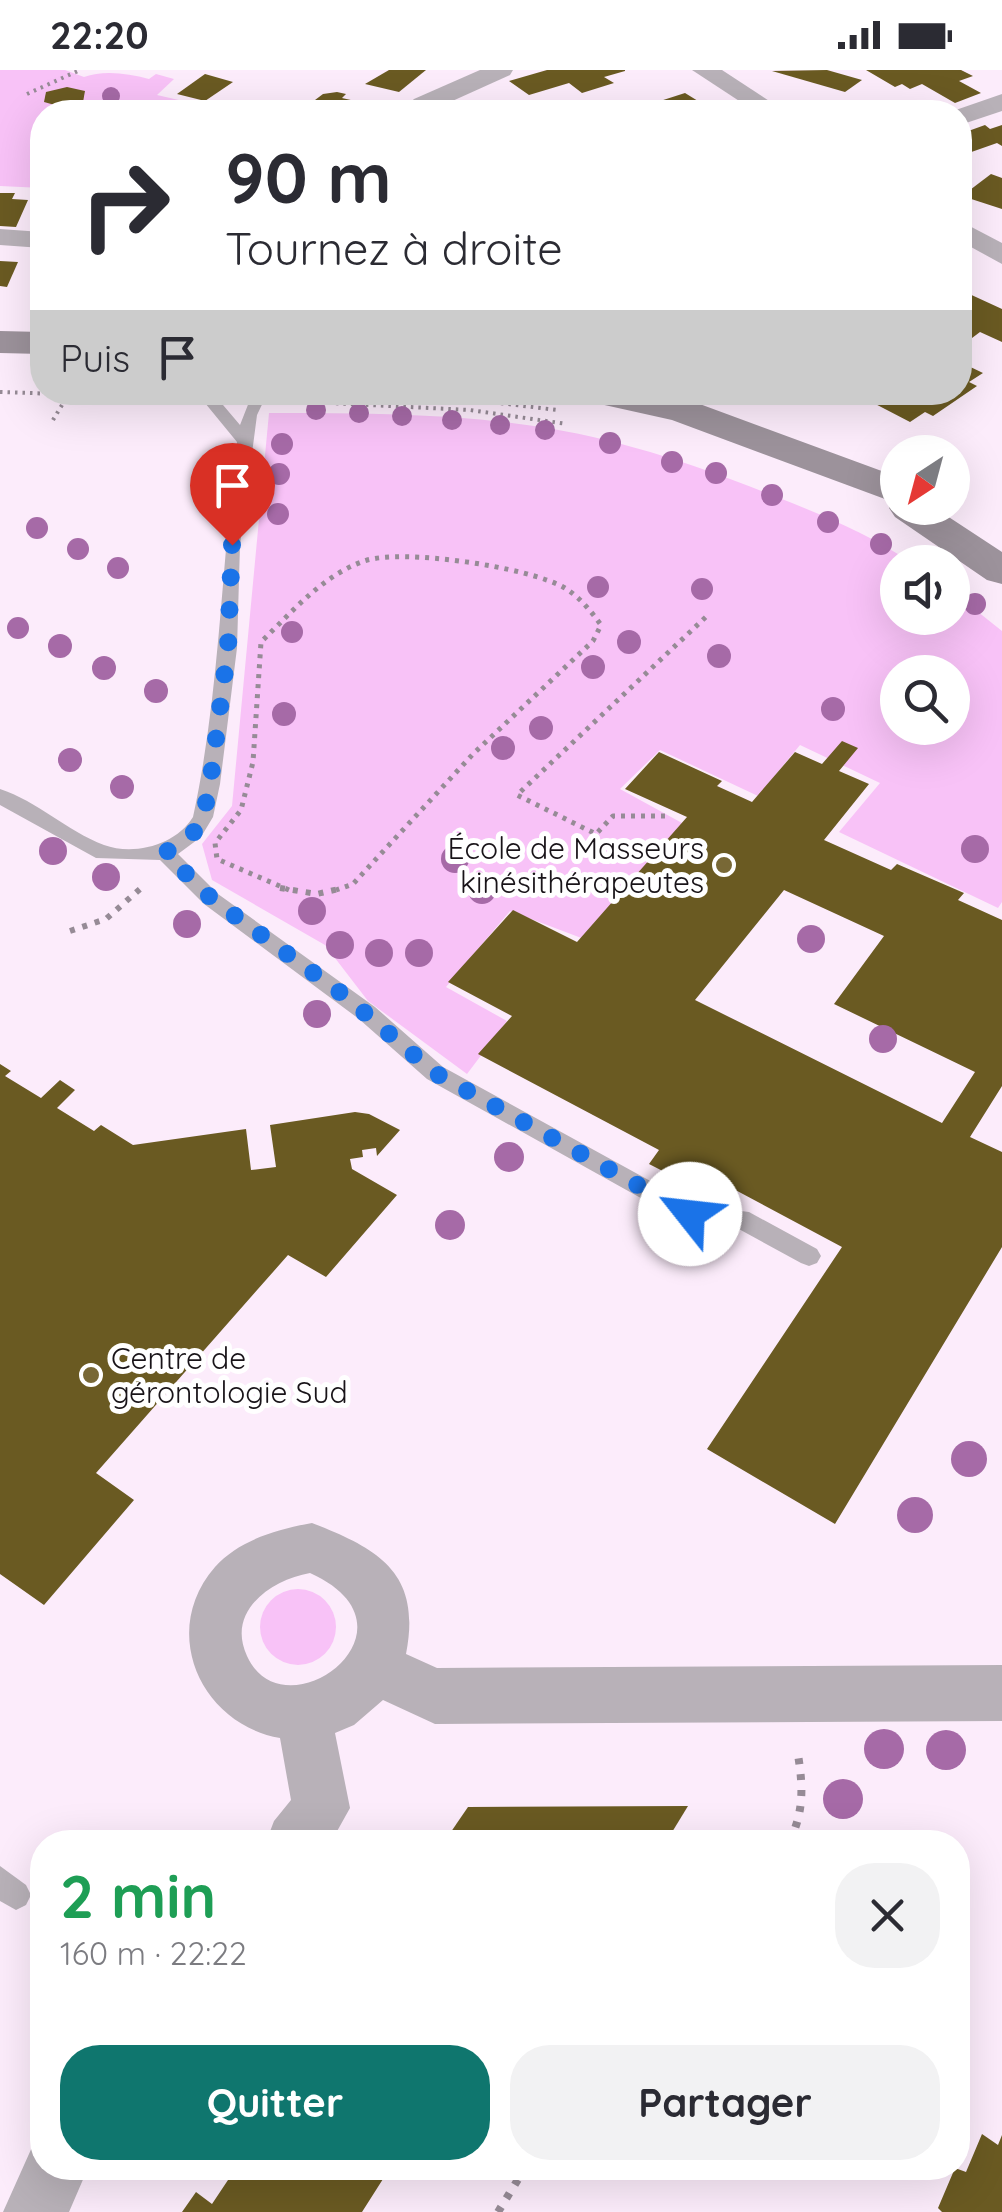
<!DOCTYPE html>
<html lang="fr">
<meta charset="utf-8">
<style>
body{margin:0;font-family:Quicksand,sans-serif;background:#f2f2f3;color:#2b2b33;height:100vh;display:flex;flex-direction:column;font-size:38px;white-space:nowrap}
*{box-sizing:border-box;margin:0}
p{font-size:32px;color:#7c7c81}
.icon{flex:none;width:55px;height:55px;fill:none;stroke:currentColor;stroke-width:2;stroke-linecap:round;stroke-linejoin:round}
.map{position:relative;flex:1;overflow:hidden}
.drawer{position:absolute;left:30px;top:1760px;width:940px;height:350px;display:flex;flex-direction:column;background:#fff;border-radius:40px;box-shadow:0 10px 40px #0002}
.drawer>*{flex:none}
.banner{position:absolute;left:30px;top:30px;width:942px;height:305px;border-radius:40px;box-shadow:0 10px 40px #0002;background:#fff;color:#2b2b33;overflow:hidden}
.needle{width:65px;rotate:216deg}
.buttons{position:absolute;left:880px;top:365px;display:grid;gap:20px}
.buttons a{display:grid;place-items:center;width:90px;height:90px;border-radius:50%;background:#fff;box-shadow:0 10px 40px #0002;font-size:50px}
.pin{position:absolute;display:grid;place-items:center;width:85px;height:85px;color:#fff;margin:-102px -42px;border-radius:50% 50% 50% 0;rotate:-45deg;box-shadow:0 0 10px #0007}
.pin .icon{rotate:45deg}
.me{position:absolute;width:110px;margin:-55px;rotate:299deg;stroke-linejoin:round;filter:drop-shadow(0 0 8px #0008)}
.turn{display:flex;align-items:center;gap:35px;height:210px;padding:0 30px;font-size:45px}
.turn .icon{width:130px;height:130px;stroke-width:2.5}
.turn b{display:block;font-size:70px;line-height:85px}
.then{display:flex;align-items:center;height:95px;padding:0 30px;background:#0003;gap:20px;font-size:38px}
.round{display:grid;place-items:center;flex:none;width:105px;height:105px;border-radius:40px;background:#f2f2f3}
.headline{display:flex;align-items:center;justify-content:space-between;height:170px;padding:0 30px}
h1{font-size:60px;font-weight:700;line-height:75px;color:#1e9e55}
.cta{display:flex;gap:20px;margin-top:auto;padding:20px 30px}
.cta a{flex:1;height:115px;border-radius:40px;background:#0f766e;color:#fff;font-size:40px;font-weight:700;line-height:115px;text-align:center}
.cta a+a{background:#f2f2f3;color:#2b2b33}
.status{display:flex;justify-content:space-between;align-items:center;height:70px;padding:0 50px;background:#fff;direction:ltr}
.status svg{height:28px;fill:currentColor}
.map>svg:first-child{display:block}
.green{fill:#f8c2f7;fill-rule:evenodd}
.building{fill:#6a5a22;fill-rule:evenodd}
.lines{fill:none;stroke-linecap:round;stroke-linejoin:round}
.path-far3{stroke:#968b96;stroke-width:4;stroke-dasharray:2.5 5;stroke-linecap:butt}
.path-far2{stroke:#968b96;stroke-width:5;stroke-dasharray:4 6;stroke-linecap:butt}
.path-far1{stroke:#968b96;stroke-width:6;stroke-dasharray:5 8;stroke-linecap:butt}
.path{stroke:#968b96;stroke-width:8;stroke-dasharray:6 10;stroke-linecap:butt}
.lane{fill:#b8b1b8;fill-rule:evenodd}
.street{fill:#b8b1b8;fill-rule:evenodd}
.secondary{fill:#9c929b;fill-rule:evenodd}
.tree{fill:#a66aa7}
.route{stroke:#1a73e8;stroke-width:18;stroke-dasharray:0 32.4}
.poi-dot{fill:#786836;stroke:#fff;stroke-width:4}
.labels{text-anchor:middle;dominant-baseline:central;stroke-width:10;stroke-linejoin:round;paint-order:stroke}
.poi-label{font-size:30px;fill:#181318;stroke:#fff;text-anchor:end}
</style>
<div class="status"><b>22:20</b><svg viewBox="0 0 49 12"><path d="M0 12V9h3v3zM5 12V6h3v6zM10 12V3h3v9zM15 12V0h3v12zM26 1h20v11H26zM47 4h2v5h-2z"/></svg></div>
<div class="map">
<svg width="1002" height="2142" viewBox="0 0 1002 2142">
<rect width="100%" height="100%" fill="#fcecfb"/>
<!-- green -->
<g class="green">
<path d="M0,0h65l19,7c19,-7 43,-4 65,2l7,-5 18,5 -17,16 48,11 -8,6h-155v76l-42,-2z"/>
<path d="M269,343c88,0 178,0 265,13 83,12 163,39 240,70 46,18 96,38 136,66h-12v56h54l1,-26 49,39v271l-4,6 -159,-76 41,-49 -80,-38 -42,51 -98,-46 -40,39 62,34 -98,116 -74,-28 -64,76 61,34 -40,53 -99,-73 -43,-56 -113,-65 -10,-36 30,-38zM898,602h54v56h-54z"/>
<circle cx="298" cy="1557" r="38"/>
</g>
<!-- building -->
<g class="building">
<polygon points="389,0 426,0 399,22 365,14"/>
<polygon points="547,0 625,0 625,1 604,7 614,13 582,23 569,13 529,25 509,11"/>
<polygon points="827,0 862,10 845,22 772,1"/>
<polygon points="866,0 961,0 973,6 959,11 981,23 955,33 922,14 910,19 902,14 895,17"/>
<polygon points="205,4 233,12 205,31 177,24"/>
<polygon points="67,17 85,21 83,32 62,37 44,32 46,22"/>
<polygon points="337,22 346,24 342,28 364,33 353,42 310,42 313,40 307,36 323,24"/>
<polygon points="685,23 698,31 715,42 674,42 657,32"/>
<polygon points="877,32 896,42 847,42"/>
<polygon points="985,55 990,59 1002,55 1002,76 997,73 960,86 960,64"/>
<polygon points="991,104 1002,108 1002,139 962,126"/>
<polygon points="0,123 15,123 12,129 28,130 16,157 0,156"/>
<polygon points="0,191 18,192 7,217 0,216"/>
<polygon points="965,222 1002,239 1002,272 980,262 972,268 960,263 960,226"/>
<polygon points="960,292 983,303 969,312 977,316 933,346 925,342 910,352 860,326 866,322 960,322"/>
<path d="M842,671l16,7 -19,23 30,13 -45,56 67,30 6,-6 67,29 -6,7 44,20v166l-32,51 32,15v95l-167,277 -128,-75 135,-202 -146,-78 -10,14 -37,-19 10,-14 -181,-96 34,-38 -64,-34 65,-72 64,32 110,-125 -62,-28 34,-37 63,29 -5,5 35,16 43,-50 27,12zM784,820l100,46 -50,68 141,68 -33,51 -247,-123z"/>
<polygon points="0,994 11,1001 5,1006 41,1028 60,1010 75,1020 57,1038 94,1061 101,1055 133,1075 246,1059 251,1100 276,1097 270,1055 355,1042 369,1044 400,1060 377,1086 376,1078 362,1080 363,1087 350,1089 352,1099 397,1125 326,1207 288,1185 96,1403 134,1430 44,1535 0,1504"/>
<polygon points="688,1736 666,1772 444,1772 468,1737"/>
<polygon points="982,2064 998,2075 1002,2065 1002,2142 942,2142 938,2138 955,2098 966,2102"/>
<polygon points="236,2098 390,2098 362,2142 182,2142 196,2122 212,2134"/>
</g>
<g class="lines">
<!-- path-far3 -->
<g class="path-far3">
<polyline points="27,24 80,0"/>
<polyline points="0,322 174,328"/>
<polyline points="329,322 441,326 557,340"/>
<polyline points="291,331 470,340 567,354"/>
<polyline points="53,350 68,325"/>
</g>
<!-- path-far2 -->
<g class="path-far2">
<polyline points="665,746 613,746 596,764 517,725 709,544"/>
<path d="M289,820l-72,-31 -2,-16 26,-33 12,-48 8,-120c32,-31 61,-66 103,-81 38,-13 163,6 199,26 16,9 27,23 38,38l-8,16 -120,113 -120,130 -17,6"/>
</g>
<!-- path-far1 -->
<g class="path-far1">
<polyline points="280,818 317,824 343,818"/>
<polyline points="70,861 106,849 140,819"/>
</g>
<!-- path -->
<g class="path">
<path d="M789,1772c16,-31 14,-59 8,-93"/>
<polyline points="498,2142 525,2098"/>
</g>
<!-- lane -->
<g class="lane">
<path d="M196,322h16l28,33 13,-33h15l-11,23 -17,130 -3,103 -17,136 -7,33 -12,20 -23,17 40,40 157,113 68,60 251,138 55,7 68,37 4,7 -4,7 -8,3 -8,-3 -64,-35 -55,-7 -255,-142 -68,-60 -155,-115 -44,-44 -64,-2 -96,-53v-16c37,12 67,42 104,56 30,11 72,0 89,-28 27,-124 28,-250 44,-375z"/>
<polygon points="0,1796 26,1815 31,1825 26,1835 16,1840 0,1831"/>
</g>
<!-- street -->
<g class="street">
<polygon points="480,0 513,0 510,5 428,42 400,42 414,29"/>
<polygon points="692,0 722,0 786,42 756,42"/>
<polygon points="1002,24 1002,41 960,55 960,42 950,42"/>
<polygon points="960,151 1002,173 1002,194 960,171"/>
<polygon points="0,159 42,162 42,178 0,175"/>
<path d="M312,1453c67,26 110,50 94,131l31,14 565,-3v56l-567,3 -52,-24 -29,25 -19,8 15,75 -19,34h-65l8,-21 17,-21 -11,-62c-80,-14 -121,-107 -65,-171 24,-27 63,-38 97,-44zM310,1503c122,55 -26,165 -63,83 -21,-45 24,-76 63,-83z"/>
<polygon points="42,2071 42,2098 88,2098 69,2142 3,2142 33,2075"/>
</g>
<!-- secondary -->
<g class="secondary">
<polygon points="0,261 42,262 42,284 0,283"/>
<polygon points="576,322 650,322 697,333 898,407 898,438 935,438 1002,482 1002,514 987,510 895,447 889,438 893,432 672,350 582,330"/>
</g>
</g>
<!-- trees -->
<g class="tree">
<circle cx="111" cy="26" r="9"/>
<circle cx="316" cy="340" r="10"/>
<circle cx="359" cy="343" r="10"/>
<circle cx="402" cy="346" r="10"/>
<circle cx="452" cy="350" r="10"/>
<circle cx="500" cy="355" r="10"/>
<circle cx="545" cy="360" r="10"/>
<circle cx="610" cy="373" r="11"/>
<circle cx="282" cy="374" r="11"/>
<circle cx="672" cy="392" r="11"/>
<circle cx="716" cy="403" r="11"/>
<circle cx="279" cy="404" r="11"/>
<circle cx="772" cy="425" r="11"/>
<circle cx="278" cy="444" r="11"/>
<circle cx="828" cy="452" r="11"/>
<circle cx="37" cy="458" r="11"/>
<circle cx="881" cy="474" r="11"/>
<circle cx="78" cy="479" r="11"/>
<circle cx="118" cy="498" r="11"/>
<circle cx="598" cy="517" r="11"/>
<circle cx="702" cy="519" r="11"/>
<circle cx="975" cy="534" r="11"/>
<circle cx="18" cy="558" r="11"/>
<circle cx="292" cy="562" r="11"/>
<circle cx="629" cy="572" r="12"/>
<circle cx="60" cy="576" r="12"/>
<circle cx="719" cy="586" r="12"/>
<circle cx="593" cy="597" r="12"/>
<circle cx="104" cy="598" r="12"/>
<circle cx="156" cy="621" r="12"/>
<circle cx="833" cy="639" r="12"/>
<circle cx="284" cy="644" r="12"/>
<circle cx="541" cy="658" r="12"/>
<circle cx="503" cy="678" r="12"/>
<circle cx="70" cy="690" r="12"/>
<circle cx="122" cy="717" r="12"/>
<circle cx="975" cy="779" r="14"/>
<circle cx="53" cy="781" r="14"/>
<circle cx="455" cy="789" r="14"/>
<circle cx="106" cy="807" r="14"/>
<circle cx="482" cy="820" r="14"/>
<circle cx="312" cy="841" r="14"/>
<circle cx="187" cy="854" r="14"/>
<circle cx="811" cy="869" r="14"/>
<circle cx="340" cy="875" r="14"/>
<circle cx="379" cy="883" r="14"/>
<circle cx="419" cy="883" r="14"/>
<circle cx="317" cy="944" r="14"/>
<circle cx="883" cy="969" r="14"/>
<circle cx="509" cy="1087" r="15"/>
<circle cx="450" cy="1155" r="15"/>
<circle cx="969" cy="1389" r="18"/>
<circle cx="915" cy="1445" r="18"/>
<circle cx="884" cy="1679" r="20"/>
<circle cx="946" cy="1680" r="20"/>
<circle cx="843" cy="1729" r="20"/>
</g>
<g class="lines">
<!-- route -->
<polyline class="route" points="232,475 228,578 210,714 203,747 194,762 165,783 212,829 345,926 435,1003 690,1144"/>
</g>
<!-- markers -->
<g class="poi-dot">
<circle cx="724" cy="795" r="10"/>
<circle cx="91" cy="1305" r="10"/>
</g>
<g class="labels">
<!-- poi labels -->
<g class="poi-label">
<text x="704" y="778">École de Masseurs<tspan x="704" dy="34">kinésithérapeutes</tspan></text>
<text x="111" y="1288" text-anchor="start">Centre de<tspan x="111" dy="34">gérontologie Sud</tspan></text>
</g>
</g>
</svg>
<div class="buttons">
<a><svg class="needle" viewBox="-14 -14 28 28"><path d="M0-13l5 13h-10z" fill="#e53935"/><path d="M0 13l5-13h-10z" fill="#7c7c81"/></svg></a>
<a><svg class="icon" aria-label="sound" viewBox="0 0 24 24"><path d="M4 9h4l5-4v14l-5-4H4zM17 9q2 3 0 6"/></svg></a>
<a><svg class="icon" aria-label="search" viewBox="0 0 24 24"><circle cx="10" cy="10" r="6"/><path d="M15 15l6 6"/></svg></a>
</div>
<div class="pin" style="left:232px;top:475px;background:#d93025"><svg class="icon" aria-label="arrive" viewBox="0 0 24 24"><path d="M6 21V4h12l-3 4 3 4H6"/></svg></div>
<svg class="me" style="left:690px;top:1144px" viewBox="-20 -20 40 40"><circle r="19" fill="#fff"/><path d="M0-13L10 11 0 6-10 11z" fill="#1a73e8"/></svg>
<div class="banner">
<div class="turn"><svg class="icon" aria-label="right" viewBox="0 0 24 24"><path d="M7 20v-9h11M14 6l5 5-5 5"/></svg><div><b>90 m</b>Tournez à droite</div></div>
<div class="then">Puis<svg class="icon" aria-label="arrive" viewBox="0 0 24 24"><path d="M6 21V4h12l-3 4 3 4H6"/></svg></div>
</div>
<section class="drawer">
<div class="headline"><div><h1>2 min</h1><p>160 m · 22:22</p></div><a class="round"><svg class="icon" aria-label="close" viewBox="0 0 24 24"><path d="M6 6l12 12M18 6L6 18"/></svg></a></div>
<div class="cta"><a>Quitter</a><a>Partager</a></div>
</section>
</div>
